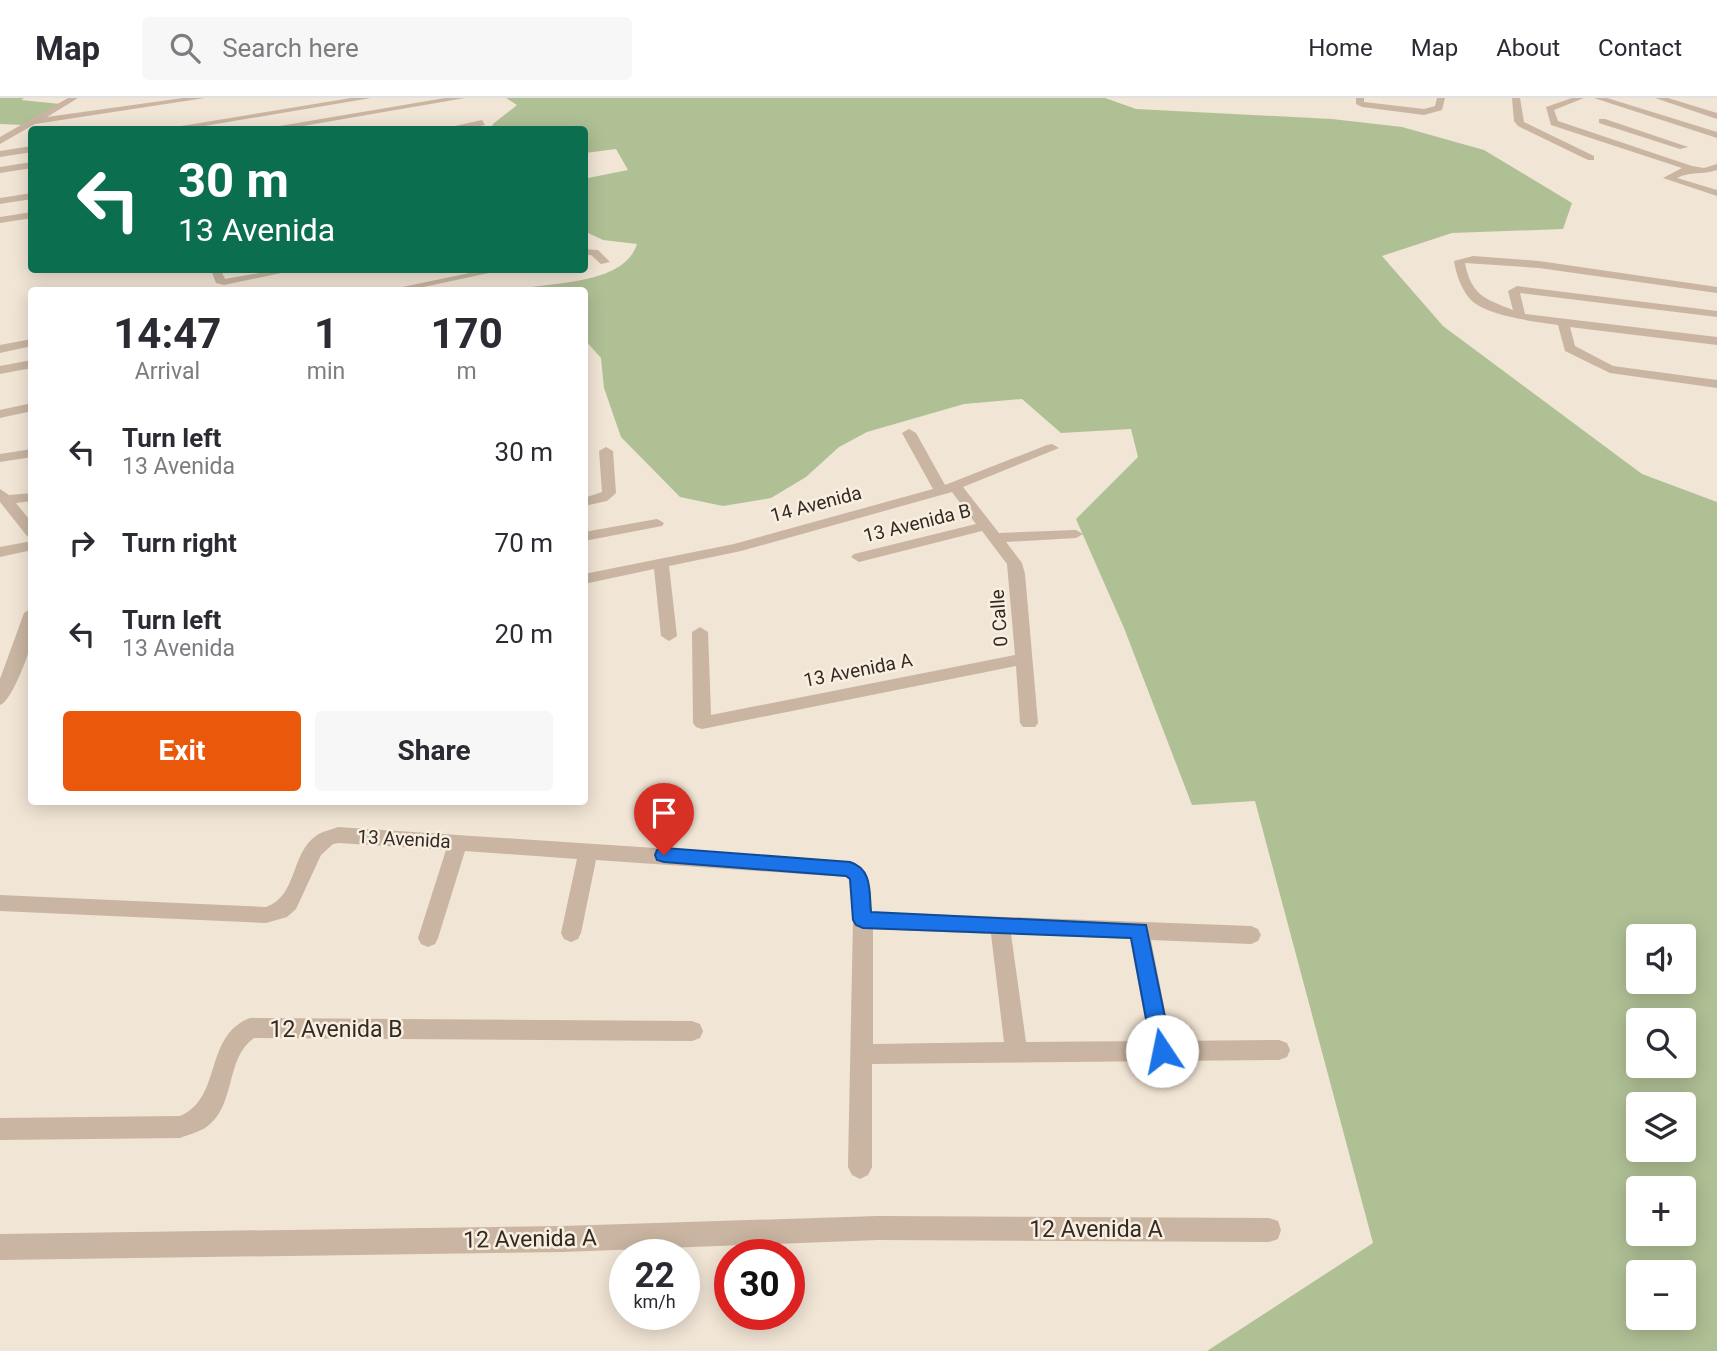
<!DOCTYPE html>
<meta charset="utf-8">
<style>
body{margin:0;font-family:Roboto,sans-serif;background:#f7f7f7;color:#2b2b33;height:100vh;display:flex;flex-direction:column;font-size:26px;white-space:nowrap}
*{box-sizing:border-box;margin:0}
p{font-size:23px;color:#7c7c81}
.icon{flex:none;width:38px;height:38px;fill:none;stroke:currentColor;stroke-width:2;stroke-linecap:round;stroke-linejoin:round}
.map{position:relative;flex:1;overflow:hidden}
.drawer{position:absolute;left:28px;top:189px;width:560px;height:518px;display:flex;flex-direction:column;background:#fff;border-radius:7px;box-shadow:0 4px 18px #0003}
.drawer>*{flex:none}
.hud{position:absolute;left:28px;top:28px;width:560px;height:147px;border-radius:7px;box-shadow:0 4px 18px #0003;background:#0b6e4f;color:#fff;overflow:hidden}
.tools{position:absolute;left:1626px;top:826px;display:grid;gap:14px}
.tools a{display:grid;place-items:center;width:70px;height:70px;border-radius:7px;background:#fff;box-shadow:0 4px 18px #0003;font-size:35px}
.speed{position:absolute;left:609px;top:1141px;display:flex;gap:14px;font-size:35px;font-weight:700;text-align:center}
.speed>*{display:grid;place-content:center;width:91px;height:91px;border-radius:50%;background:#fff;box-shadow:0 4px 18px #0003;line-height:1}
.speed small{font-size:18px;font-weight:400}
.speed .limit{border:10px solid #d22;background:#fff;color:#111}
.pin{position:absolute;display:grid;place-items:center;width:60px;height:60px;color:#fff;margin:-72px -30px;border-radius:50% 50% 50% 0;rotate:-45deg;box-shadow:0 0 7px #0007}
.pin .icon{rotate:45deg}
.me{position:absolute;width:77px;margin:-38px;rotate:349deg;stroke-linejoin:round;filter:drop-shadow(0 0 5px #0008)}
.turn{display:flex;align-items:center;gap:24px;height:147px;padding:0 35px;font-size:32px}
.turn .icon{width:91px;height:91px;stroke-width:2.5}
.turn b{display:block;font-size:49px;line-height:60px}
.eta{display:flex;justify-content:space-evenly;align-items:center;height:119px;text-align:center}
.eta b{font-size:42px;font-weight:700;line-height:49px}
.primary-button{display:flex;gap:14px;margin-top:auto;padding:14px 35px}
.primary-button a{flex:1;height:80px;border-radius:7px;background:#ea580c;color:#fff;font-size:28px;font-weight:700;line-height:80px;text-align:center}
.primary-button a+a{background:#f7f7f7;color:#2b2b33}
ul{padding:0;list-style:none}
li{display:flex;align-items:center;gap:21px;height:91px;padding:0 35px}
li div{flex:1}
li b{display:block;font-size:26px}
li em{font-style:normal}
header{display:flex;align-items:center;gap:42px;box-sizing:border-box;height:98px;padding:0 35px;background:#fff;border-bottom:2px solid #e1e1e2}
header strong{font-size:33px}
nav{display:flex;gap:38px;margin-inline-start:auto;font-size:24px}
.search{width:490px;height:63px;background:#f7f7f7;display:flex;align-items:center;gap:18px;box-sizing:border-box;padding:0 24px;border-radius:7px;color:#7c7c81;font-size:26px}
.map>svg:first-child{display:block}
.green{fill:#b0c095;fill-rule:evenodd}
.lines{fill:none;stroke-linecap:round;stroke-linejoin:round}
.minor{fill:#c9b5a1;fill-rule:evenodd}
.route{fill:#1a73e8;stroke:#114b97;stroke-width:2}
.labels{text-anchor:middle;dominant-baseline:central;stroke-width:5;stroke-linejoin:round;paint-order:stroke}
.street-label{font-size:19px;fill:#332a24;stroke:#f9efe1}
.near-street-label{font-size:23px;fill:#332a24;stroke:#f9efe1}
</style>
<header>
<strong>Map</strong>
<div class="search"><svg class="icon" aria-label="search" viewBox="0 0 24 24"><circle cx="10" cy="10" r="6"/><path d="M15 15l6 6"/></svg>Search here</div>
<nav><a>Home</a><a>Map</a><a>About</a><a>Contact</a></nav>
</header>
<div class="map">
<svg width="1717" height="1253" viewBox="0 0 1717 1253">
<rect width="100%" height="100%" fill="#f1e5d5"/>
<!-- green -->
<g class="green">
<polygon points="0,0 24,0 21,2 60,6 23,27 0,26"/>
<path d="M506,0h599l31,11 196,10 70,8 82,23 88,53 -9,26 -111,4 -70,23 61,70 199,148 75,28v849h-510l166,-108 -118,-442 -63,4 -68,-177 -48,-109 62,-62 -7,-28 -70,4 -39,-34 -58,5 -97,28 -28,15 -33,30 -35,21 -48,8 -43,-9 -59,-60 -17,-49 -3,-30 -16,-18 -1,-50h-72c36,-8 112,-4 125,-46l-34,-4 -19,-9 1,-43 3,-10 40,-8 -12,-21 -31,4 -1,-23h-93l2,-6 24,-19zM1638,838h46v46h-46zM1638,922h46v46h-46zM1638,1006h46v46h-46zM1638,1090h46v46h-46zM1638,1174h46v46h-46z"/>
</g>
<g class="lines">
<!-- minor -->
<g class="minor">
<polygon points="68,0 78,0 47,19 183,0 205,0 35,26 0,46 0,39"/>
<polygon points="351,0 371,0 181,32 157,32"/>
<polygon points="445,0 465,0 280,32 256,32"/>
<polygon points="1356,0 1364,0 1364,4 1424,11 1435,8 1437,0 1445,0 1442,12 1424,17 1362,9 1356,6"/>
<polygon points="1512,0 1520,0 1524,24 1594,58 1594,62 1588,62 1518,28 1514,23"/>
<path d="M1572,0h12l-30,12 4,11 134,45 12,2 13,-4v6c-15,5 -26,1 -40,8l40,12v6l-54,-18 19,-10 -131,-43 -5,-18z"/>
<polygon points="1594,0 1607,0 1717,34 1717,40"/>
<polygon points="1655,0 1668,0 1717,15 1717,21"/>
<polygon points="1599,21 1605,21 1688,49 1680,51 1599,25"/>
<polygon points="482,22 485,27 459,32 437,32"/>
<polygon points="32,48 32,54 0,59 0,53"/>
<polygon points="32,64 32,70 0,75 0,69"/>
<polygon points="32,95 32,101 0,106 0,100"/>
<polygon points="32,114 32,120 0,125 0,119"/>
<polygon points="584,151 598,152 610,164 601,166 591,157 584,157"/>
<path d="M1473,158l66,5 178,26v6l-178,-25 -74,-5c6,32 20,36 48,47l-5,-19 9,-5 200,25v6l-197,-24 5,21 192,23v8l-147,-18 5,19 38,20 104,14v8l-107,-15 -45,-22 -7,-26c-22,-3 -69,-9 -86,-24 -10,-9 -16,-27 -18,-40z"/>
<polygon points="211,172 221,172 225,181 276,172 296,172 224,187 216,185"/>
<polygon points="484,172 503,172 409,192 388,192"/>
<polygon points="32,241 32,248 0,255 0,247"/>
<polygon points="32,262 32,270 0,276 0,268"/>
<polygon points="32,305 32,313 0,320 0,312"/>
<polygon points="909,331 916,335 945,387 1047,347 1052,346 1059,350 963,389 999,435 1076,432 1083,436 1076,440 1006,444 1022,465 1025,476 1038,625 1035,629 1023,629 1020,625 1016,568 702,631 696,629 693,625 692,534 700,529 708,534 711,617 1015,557 1007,466 982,433 859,464 851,459 854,456 976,426 952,394 741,453 669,468 677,538 669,543 661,538 654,471 584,486 584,476 734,446 933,391 902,335"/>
<polygon points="606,349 613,353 616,395 607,403 584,408 584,400 602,394 599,353"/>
<polygon points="32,351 32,359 0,364 0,356"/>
<polygon points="0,391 9,397 32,395 32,403 16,405 32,425 32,439 27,438 0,404"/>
<polygon points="657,421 664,425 662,428 584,443 584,434"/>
<polygon points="32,443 32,452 0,459 0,449"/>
<path d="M32,510c0,11 1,23 -1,34 -2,13 -20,60 -31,63v-26l24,-66z"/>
<path d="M338,729l512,34c23,8 20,30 22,51l379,14 7,3 3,6 -3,6 -7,3 -100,-4 20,101 108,-1 8,3 3,7 -3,7 -8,3 -407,4v103l-4,8 -8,4 -8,-4 -4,-8 5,-247 -4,-41 -3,-2 -250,-17 -15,73 -3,6 -7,3 -7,-3 -3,-6 16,-74 -112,-8 -27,87 -3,6 -7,3 -7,-3 -3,-6 28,-88 -107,-7 -6,1 -12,11 -25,54 -9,8 -21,6 -266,-12v-16l266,12c32,-11 24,-54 51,-72 6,-4 14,-5 21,-8zM873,831l118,5 13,108 -131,2zM1011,836l119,5 19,102 -123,1z"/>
<path d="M250,920l442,3 8,3 3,7 -3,7 -8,3 -438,-3c-30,21 -17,69 -49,90 -7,4 -17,7 -25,10l-180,2v-22l180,-2c43,-18 23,-80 70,-98z"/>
<polygon points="878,1118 1269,1120 1278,1123 1281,1132 1278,1141 1269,1144 878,1142 563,1154 0,1162 0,1136 563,1128"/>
</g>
</g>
<!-- route -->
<path class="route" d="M664,750l186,14c23,7 19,31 21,50l275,13 26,126 -2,6 -8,3 -7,-3 -3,-6 -21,-113 -268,-10 -7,-3 -3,-5 -3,-41 -4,-3 -182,-14 -7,-2 -2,-5 2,-5z"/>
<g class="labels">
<!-- street labels -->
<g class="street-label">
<text transform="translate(816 406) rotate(-15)">14 Avenida</text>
<text transform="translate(917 425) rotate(-14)">13 Avenida B</text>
<text transform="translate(999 520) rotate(-94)">0 Calle</text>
<text transform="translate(858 572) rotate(-11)">13 Avenida A</text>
<text transform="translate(404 741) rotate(3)">13 Avenida</text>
</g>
<!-- near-street labels -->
<g class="near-street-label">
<text x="336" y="931">12 Avenida B</text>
<text x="1096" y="1131">12 Avenida A</text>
<text transform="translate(530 1141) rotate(-1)">12 Avenida A</text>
</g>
</g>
</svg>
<div class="tools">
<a><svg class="icon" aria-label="sound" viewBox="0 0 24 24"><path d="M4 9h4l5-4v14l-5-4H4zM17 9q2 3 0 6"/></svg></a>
<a><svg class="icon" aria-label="search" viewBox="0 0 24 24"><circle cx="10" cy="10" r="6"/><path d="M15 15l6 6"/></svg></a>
<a><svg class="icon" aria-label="layers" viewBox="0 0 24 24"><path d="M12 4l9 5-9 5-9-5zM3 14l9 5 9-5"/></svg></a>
<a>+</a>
<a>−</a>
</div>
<div class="speed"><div>22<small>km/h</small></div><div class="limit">30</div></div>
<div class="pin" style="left:664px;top:757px;background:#d93025"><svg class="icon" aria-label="arrive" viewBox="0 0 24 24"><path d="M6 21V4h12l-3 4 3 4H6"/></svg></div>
<svg class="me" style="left:1162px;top:953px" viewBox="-20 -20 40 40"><circle r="19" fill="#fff"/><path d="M0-13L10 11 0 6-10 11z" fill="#1a73e8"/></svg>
<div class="hud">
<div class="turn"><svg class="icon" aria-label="left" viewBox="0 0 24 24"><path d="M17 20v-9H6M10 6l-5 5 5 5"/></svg><div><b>30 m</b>13 Avenida</div></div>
</div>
<section class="drawer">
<div class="eta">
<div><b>14:47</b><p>Arrival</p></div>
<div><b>1</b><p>min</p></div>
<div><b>170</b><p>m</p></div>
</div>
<ul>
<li><svg class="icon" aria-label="left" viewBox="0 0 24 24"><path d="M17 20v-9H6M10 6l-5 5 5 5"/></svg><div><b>Turn left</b><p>13 Avenida</p></div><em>30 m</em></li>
<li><svg class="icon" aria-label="right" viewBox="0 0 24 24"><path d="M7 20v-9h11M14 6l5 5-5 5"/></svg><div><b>Turn right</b></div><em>70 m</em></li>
<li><svg class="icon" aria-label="left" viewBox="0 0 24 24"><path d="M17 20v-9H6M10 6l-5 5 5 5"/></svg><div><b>Turn left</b><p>13 Avenida</p></div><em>20 m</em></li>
</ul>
<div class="primary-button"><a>Exit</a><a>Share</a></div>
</section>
</div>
